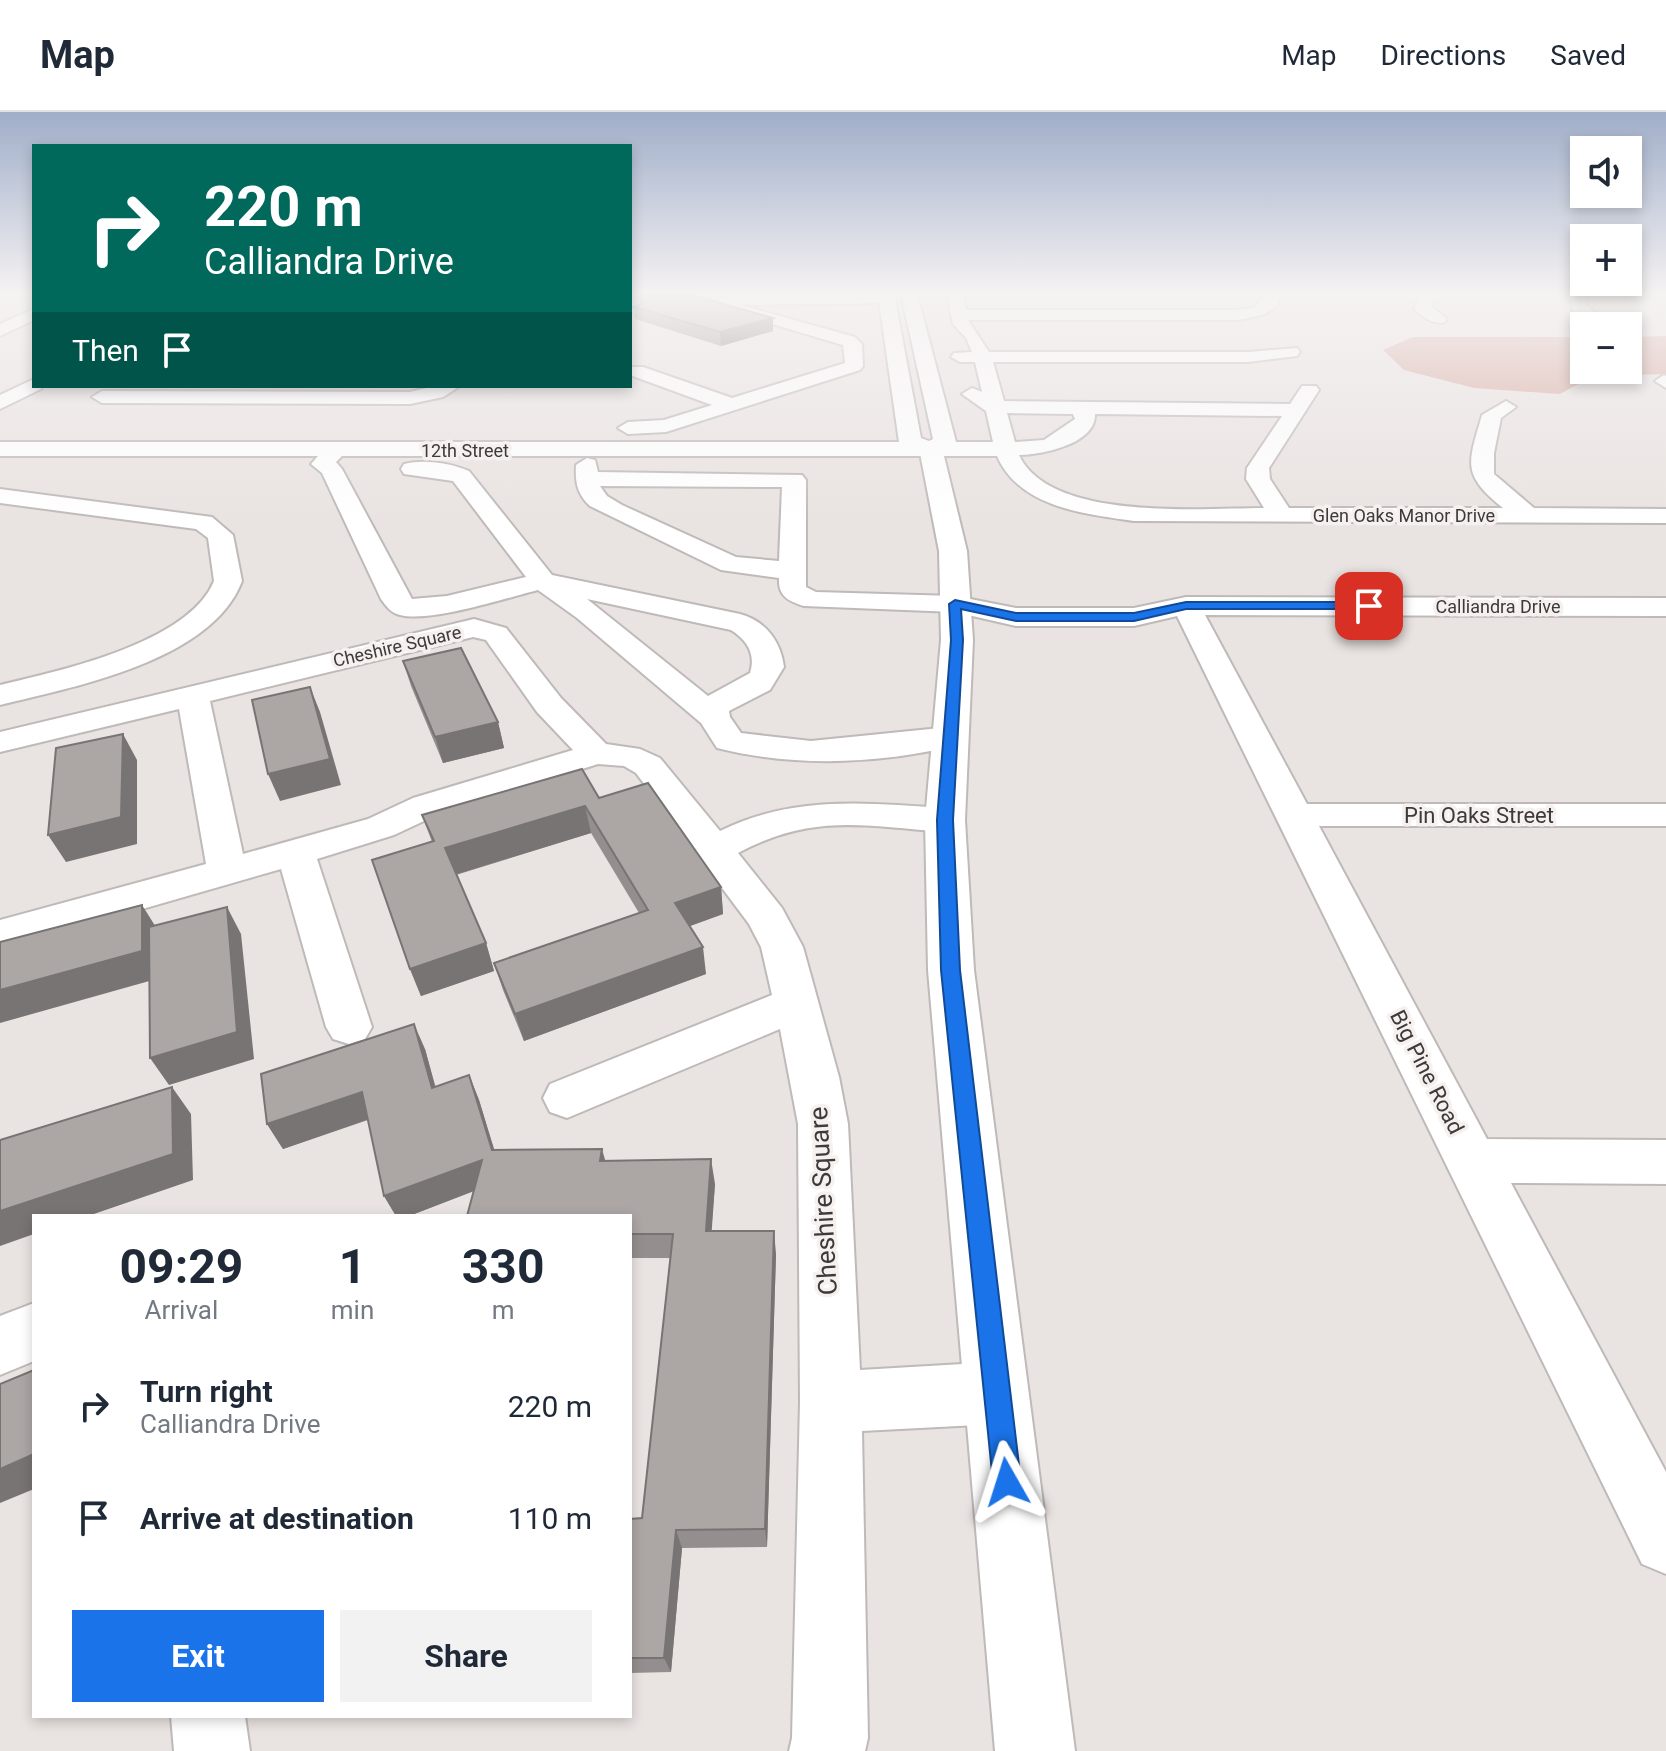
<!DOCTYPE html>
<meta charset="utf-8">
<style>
body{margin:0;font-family:Roboto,sans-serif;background:#f2f2f3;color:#1f2937;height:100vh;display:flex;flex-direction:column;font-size:30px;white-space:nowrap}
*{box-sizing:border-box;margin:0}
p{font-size:26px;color:#747a83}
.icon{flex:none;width:44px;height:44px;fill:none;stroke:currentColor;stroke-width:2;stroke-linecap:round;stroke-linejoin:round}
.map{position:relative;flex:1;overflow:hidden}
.details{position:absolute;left:32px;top:1102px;width:600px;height:504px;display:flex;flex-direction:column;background:#fff;border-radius:0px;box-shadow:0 4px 12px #0003}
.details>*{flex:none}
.hud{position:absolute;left:32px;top:32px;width:600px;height:244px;border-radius:0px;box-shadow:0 4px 12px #0003;background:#00695c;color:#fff;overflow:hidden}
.buttons{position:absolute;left:1570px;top:24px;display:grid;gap:16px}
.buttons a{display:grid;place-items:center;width:72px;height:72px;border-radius:0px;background:#fff;box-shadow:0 4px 12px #0003;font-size:40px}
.pin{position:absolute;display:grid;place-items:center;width:68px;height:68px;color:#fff;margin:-34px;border-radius:16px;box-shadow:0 4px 12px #0006}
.me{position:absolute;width:88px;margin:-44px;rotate:354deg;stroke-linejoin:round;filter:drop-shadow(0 0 6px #0008)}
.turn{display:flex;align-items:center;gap:28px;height:168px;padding:0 40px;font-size:36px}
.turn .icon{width:104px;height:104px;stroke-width:2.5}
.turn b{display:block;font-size:56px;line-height:68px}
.then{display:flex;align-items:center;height:76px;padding:0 40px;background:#0003;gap:16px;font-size:30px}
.eta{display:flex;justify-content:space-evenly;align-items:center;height:136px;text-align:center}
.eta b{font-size:48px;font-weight:700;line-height:56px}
.button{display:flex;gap:16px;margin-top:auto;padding:16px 40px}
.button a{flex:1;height:92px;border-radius:0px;background:#1a73e8;color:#fff;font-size:32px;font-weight:700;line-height:92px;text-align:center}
.button a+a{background:#f2f2f3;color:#1f2937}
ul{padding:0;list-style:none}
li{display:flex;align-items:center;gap:24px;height:112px;padding:0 40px}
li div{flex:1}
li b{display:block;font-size:30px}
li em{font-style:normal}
header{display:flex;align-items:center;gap:48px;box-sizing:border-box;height:112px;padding:0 40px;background:#fff;border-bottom:2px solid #e0e1e3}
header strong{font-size:38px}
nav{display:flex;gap:44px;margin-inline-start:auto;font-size:28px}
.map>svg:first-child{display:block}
.water{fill:#d5a69b}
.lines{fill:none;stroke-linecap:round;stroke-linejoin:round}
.minor-casing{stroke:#bfb9b8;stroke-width:4}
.major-casing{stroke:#bfb9b8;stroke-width:4}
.minor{fill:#fff;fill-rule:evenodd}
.major{fill:#fff;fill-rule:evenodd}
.wall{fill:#948f8e}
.shaded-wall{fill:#787474}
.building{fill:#aca6a5;stroke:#787474;stroke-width:2}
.route{fill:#1a73e8;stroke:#114b97;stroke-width:2}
.labels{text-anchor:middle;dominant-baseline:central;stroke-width:7;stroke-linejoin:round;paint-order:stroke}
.far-street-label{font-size:18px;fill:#3d3b3a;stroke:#f6f0ef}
.street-label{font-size:22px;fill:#3d3b3a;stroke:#f6f0ef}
.near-street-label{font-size:26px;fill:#3d3b3a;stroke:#f6f0ef}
</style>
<header>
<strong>Map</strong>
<nav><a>Map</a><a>Directions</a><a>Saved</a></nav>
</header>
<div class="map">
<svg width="1666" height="1639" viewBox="0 0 1666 1639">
<rect width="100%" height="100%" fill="#e9e3e1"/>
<!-- water -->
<polygon class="water" points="1666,224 1666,262 1593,264 1560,282 1474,276 1404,258 1383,238 1413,225 1584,225 1584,258 1628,258 1628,225"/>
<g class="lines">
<!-- minor casing -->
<g class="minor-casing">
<g id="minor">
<polygon points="840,182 889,182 895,186 887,191 740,193 855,225 862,232 863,254 860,258 666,320 628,322 618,316 628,310 664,308 712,293 630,263 630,255 643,255 732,286 845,251 843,233 718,196 716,193 722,185 728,183"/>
<path d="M947,182h16l3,16h271l17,-2 11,-14h16c-3,21 -26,23 -44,26h-269l21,32h259l49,-4 3,4 -3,4 -49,6h-255l11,39 286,3 12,-18h14l3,4 -50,78 1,11 19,29h214c-42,-34 -35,-44 -21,-93l24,-14 10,6 -15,11 -7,35v21l40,34 132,1v14l-532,-2c-50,-7 -115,-14 -137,-65h-655l-6,6 6,7 70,130 35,-3 79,-19 -73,-96 -49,-7 -3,-5 3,-5c21,-5 46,-1 65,7l83,104 188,39c26,7 41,28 44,53l-14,23 -41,21 1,6 11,16 70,8 139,-14 12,3 5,7 -5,7c-79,20 -166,24 -245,4l-16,-25 -124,-105 -39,-28c-32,8 -108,33 -138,25 -9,-2 -14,-9 -19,-16l-59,-126 -11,-9 7,-8h-318v-14h993l-7,-31 -24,-17 10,-6 10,4 -7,-30h-15l-9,-5 3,-4 18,-1 -6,-14 -13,-14zM1007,301l66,1 2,5 -31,21 -29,2zM1095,302l187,2 -35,52 -1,11 18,29c-61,0 -214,14 -245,-53 23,0 77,-11 76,-41zM587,487l144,31c16,10 25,24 19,43l-42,23z"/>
<path d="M1420,182h16l-5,12 16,13 -2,3c-11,3 -24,-5 -31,-14z"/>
<polygon points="1571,182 1587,182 1586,193 1598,203 1598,209 1586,209 1572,198"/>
<polygon points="34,197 34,208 0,224 0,212"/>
<polygon points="1664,263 1666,264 1666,276 1655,269"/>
<polygon points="34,267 34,274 43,274 41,277 0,297 0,283"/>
<polygon points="435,274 460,274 443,285 410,292 102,291 92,285 102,279 410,280"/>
<path d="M587,346l8,2 3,12 204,3 4,5v107l10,5 139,4 61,12h118l52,-11 480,1v18l-461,-1 102,189h359v22h-347l168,313 179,1v44l-155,-1 155,289v102l-24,-10 -465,-948 -43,10h-118l-61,-14 -151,-6c-16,-5 -26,-10 -25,-28l-58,-8 -131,-64c-13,-12 -15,-24 -14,-41zM600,374l182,1 -3,74 -43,-4 -114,-52 -15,-9z"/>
<path d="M0,377l212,28 21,18 9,46c-30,80 -169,106 -242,124v-20c59,-14 189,-42 214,-104l-6,-43 -12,-9 -196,-26z"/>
<path d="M474,507l32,9 55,70 45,46 34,5 20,9 60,73c73,-36 146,-28 225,-23l13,4 6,8 -6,8 -13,4c-81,-6 -132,-19 -207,21l44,55 21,39 36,130 9,47 12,246 137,-8 22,9 9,22 -9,22 -22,9 -135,7 6,307 -3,13h-76l3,-13 8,-336 -2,-278 -18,-95 -213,89 -17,-6 -7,-14 7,-14 222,-89 -11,-48 -12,-23 -113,-151 -12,-7 -26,-2 -159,50 -45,21 -77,24 55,168 -7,12 -16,5 -16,-5 -7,-12 -45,-158 -281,81v-30l206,-56 -27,-155 -179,43v-20zM473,525l13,3 51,72 36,38 -160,48 -45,21 -125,35 -33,-153z"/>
<polygon points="34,1191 34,1249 0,1263 0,1204"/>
<polygon points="171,1604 245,1604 250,1639 174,1639"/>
</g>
</g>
<!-- major casing -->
<g class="major-casing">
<polygon id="major" points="878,182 894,182 921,326 929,329 933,327 901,182 917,182 956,330 943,340 967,439 973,528 965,708 974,858 1075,1639 995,1639 928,858 925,708 941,528 939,439 920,341 902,335 899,330"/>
</g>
<!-- minor -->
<use href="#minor" class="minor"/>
<!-- major -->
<use href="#major" class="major"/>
</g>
<!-- wall -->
<g class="wall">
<polygon points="634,195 773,206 773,219 721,234 635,207"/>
<polygon points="403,549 498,610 504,636 443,651 411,574"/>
<polygon points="599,686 721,775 723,802 690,814 706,862 524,929 503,878 494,851 639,801 591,721 456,763 486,831 494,859 421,884 410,857 432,730 422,703"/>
<polygon points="425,937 435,975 469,963 479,988 494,1038 605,1049 715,1072 711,1119 776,1142 767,1435 682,1436 671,1560 630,1561 630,1407 642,1406 670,1146 630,1146 630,1104 474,1079 409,1104 396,1104 384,1084 368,1008 283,1037 267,1012"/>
</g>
<!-- shaded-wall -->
<g class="shaded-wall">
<polygon points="773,206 773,219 721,234 720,220"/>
<polygon points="310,575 320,600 341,673 280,689 268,662"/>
<polygon points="498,610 504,636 443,651 435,625"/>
<polygon points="123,622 137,648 137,732 66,750 48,723"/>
<polygon points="585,694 591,721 454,763 445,736"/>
<polygon points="721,775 723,802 679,818 675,791"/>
<polygon points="142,793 159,820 160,866 0,911 0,878"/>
<polygon points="227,795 241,822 254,947 169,973 150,946"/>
<polygon points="486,831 494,859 421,884 410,857"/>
<polygon points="703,835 706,862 524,929 515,902"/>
<polygon points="414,912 425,937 443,1002 432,976"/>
<polygon points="469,963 479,988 502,1063 492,1038"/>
<polygon points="172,975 191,1002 193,1068 88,1104 34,1104 34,1122 0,1134 0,1099"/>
<polygon points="362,980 375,1005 283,1037 267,1012"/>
<polygon points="602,1037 609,1062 600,1049"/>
<polygon points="711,1047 715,1072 710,1143 706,1119"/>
<polygon points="482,1048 492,1072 409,1104 396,1104 384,1084"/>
<polygon points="774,1119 776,1142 767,1435 765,1417"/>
<polygon points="34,1342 34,1377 0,1391 0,1357"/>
<polygon points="676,1418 682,1436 671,1560 664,1546"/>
</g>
<!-- building -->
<g class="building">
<polygon points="643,182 689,182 773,206 720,220 634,195 640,193"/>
<polygon points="461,536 498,610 435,625 403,549"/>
<polygon points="310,575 330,647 268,662 252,588"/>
<polygon points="123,622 121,705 48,723 56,636"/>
<polygon points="582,657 599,686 648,671 721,775 675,791 703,835 515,902 494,851 648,798 585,694 445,736 486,831 410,857 372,748 434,729 422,703"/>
<polygon points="142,793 142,839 0,878 0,830"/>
<polygon points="227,795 237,920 150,946 149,815"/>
<polygon points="414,912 432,976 469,963 492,1038 602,1037 600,1049 711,1047 706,1119 774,1119 765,1417 676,1418 664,1546 630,1546 630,1407 642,1406 673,1122 630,1122 630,1104 467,1104 482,1048 384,1084 362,980 267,1012 261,962"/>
<polygon points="172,975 173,1042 0,1099 0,1028"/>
<polygon points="34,1258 34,1342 0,1357 0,1272"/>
</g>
<!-- sky -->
<linearGradient id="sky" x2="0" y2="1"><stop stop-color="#a0aec9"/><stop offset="0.44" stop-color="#f5f2f2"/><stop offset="1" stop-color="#f5f2f2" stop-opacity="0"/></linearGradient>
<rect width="1666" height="411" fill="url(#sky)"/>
<!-- route -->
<polygon class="route" points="955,488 1016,501 1134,501 1186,490 1369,490 1375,494 1369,497 1186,497 1134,509 1016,509 961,497 963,528 953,708 960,858 1021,1370 1017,1380 1007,1384 997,1380 993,1370 941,858 937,708 951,528 949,492"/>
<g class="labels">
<!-- far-street labels -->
<g class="far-street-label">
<text x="465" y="338">12th Street</text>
<text x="1404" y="403">Glen Oaks Manor Drive</text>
<text x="1498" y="494">Calliandra Drive</text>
<text transform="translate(397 534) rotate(-13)">Cheshire Square</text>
</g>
<!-- street labels -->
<g class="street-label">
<text x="1479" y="703">Pin Oaks Street</text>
<text transform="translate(1427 960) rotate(63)">Big Pine Road</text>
</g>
<!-- near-street labels -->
<g class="near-street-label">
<text transform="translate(823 1089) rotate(-93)">Cheshire Square</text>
</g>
</g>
</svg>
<div class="buttons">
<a><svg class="icon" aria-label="sound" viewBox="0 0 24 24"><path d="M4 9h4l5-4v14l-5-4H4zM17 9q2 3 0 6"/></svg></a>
<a>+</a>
<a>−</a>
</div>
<div class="pin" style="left:1369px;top:494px;background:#d93025"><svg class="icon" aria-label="arrive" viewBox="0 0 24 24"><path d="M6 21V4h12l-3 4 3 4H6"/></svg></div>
<svg class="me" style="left:1007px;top:1370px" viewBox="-20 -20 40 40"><path d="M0-17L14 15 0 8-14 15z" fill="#1a73e8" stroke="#fff" stroke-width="4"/></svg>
<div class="hud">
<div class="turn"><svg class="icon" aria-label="right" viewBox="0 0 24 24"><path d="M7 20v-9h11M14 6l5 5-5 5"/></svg><div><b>220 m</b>Calliandra Drive</div></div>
<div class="then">Then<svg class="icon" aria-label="arrive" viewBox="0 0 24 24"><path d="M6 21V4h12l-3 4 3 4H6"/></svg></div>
</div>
<section class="details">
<div class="eta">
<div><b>09:29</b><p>Arrival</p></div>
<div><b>1</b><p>min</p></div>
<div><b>330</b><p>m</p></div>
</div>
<ul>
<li><svg class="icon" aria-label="right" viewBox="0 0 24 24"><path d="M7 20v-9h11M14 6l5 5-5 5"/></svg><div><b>Turn right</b><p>Calliandra Drive</p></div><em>220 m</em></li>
<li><svg class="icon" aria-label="arrive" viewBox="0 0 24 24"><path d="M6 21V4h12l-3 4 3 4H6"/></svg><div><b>Arrive at destination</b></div><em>110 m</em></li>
</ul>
<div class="button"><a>Exit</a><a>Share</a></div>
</section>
</div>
